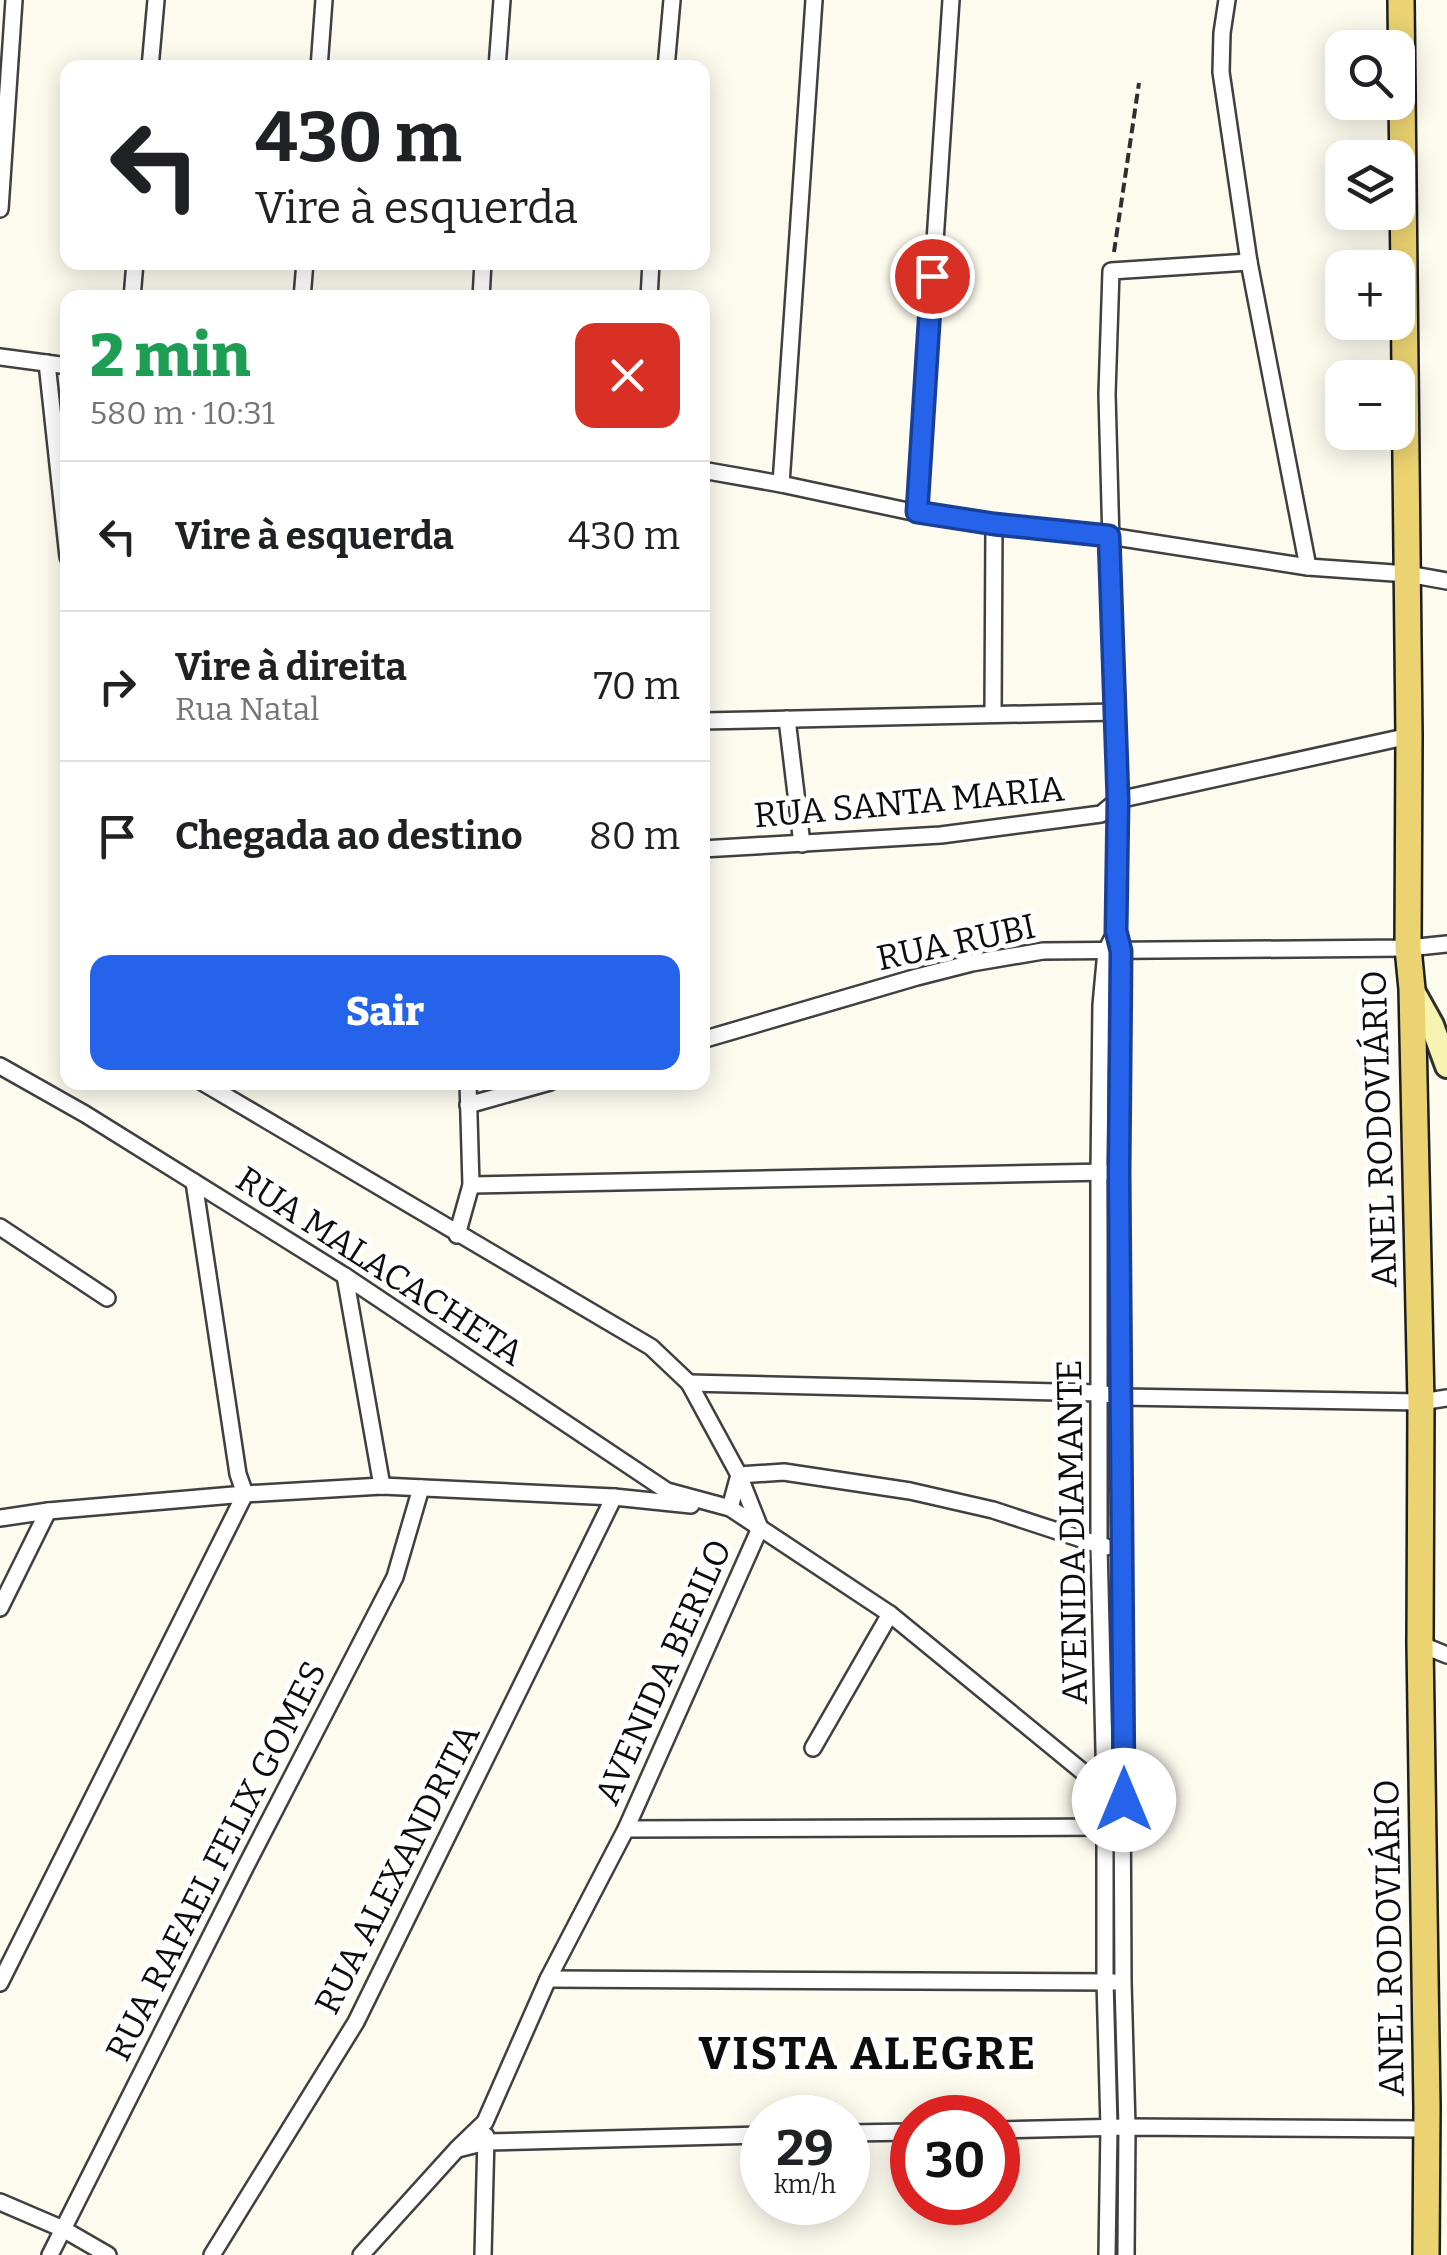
<!DOCTYPE html>
<html lang="pt">
<meta charset="utf-8">
<style>
body{margin:0;font-family:Bitter,serif;background:#f6f6f6;color:#202124;height:100vh;display:flex;flex-direction:column;font-size:38px;white-space:nowrap}
*{box-sizing:border-box;margin:0}
p{font-size:32px;color:#757577}
.icon{flex:none;width:55px;height:55px;fill:none;stroke:currentColor;stroke-width:2;stroke-linecap:round;stroke-linejoin:round}
.map{position:relative;flex:1;overflow:hidden}
.side{position:absolute;left:60px;top:290px;width:650px;height:800px;display:flex;flex-direction:column;background:#fff;border-radius:20px;box-shadow:0 5px 25px #0003}
.side>*{flex:none}
.guide{position:absolute;left:60px;top:60px;width:650px;height:210px;border-radius:20px;box-shadow:0 5px 25px #0003;background:#fff;color:#202124;overflow:hidden}
.controls{position:absolute;left:1325px;top:30px;display:grid;gap:20px}
.controls a{display:grid;place-items:center;width:90px;height:90px;border-radius:20px;background:#fff;box-shadow:0 5px 25px #0003;font-size:50px}
.speed{position:absolute;left:740px;top:2095px;display:flex;gap:20px;font-size:50px;font-weight:700;text-align:center}
.speed>*{display:grid;place-content:center;width:130px;height:130px;border-radius:50%;background:#fff;box-shadow:0 5px 25px #0003;line-height:1}
.speed small{font-size:25px;font-weight:400}
.speed .limit{border:15px solid #d22;background:#fff;color:#111}
.pin{position:absolute;display:grid;place-items:center;width:85px;height:85px;color:#fff;margin:-42px;border:5px solid #fff;border-radius:50%;box-shadow:0 2px 10px #0007}
.me{position:absolute;width:110px;margin:-55px;rotate:0deg;stroke-linejoin:round;filter:drop-shadow(0 0 8px #0008)}
.turn{display:flex;align-items:center;gap:35px;height:210px;padding:0 30px;font-size:45px}
.turn .icon{width:130px;height:130px;stroke-width:2.5}
.turn b{display:block;font-size:70px;line-height:85px}
.round{display:grid;place-items:center;flex:none;width:105px;height:105px;border-radius:20px;background:#f6f6f6}
.head{display:flex;align-items:center;justify-content:space-between;height:170px;padding:0 30px}
h1{font-size:60px;font-weight:800;line-height:75px;color:#1e9e55}
.action{display:flex;gap:20px;margin-top:auto;padding:20px 30px}
.action a{flex:1;height:115px;border-radius:20px;background:#2563eb;color:#fff;font-size:40px;font-weight:800;line-height:115px;text-align:center}
ul{padding:0;list-style:none}
li{display:flex;align-items:center;gap:30px;height:150px;padding:0 30px;border-top:2px solid #e0e0e0}
li div{flex:1}
li b{display:block;font-size:38px}
li em{font-style:normal}
.map>svg:first-child{display:block}
.lines{fill:none;stroke-linecap:round;stroke-linejoin:round}
.street-casing{stroke:#404040;stroke-width:20}
.secondary-casing{stroke:#2f2f2f;stroke-width:28}
.primary-casing{stroke:#1e1e1e;stroke-width:30}
.path{stroke:#2f2f2f;stroke-width:4;stroke-dasharray:10 5;stroke-linecap:butt}
.street{stroke:#fff;stroke-width:15}
.secondary{stroke:#f7f3b0;stroke-width:22}
.primary{stroke:#ebd371;stroke-width:25}
.route-casing{stroke:#184099;stroke-width:25}
.route{stroke:#2563eb;stroke-width:18}
.labels{text-anchor:middle;dominant-baseline:central;stroke-width:10;stroke-linejoin:round;paint-order:stroke}
.street-label{font-size:35px;fill:#0d0d0d;stroke:#fff}
.district-label{font-size:45px;font-weight:bold;letter-spacing:2.5px;fill:#0d0d0d;stroke:#fff}
</style>
<div class="map">
<svg width="1447" height="2255" viewBox="0 0 1447 2255">
<rect width="100%" height="100%" fill="#fdfbee"/>
<g class="lines">
<!-- street casing -->
<g class="street-casing">
<g id="street">
<polyline points="1227,0 1222,33 1221,72 1249,262 1308,567"/>
<polyline points="150,68 156,0"/>
<polyline points="319,68 324,0"/>
<polyline points="497,68 502,0"/>
<polyline points="666,68 672,0"/>
<polyline points="0,209 14,0"/>
<polyline points="132,298 135,262"/>
<polyline points="302,298 305,262"/>
<polyline points="481,298 483,262"/>
<polyline points="649,298 651,262"/>
<polyline points="0,357 68,366"/>
<polyline points="47,363 68,557"/>
<polyline points="702,470 781,484 917,513 1109,536 1308,567 1408,574 1447,581"/>
<polyline points="781,484 814,0"/>
<polyline points="917,513 951,0"/>
<polyline points="993,714 994,524"/>
<polyline points="787,719 802,844"/>
<polyline points="702,721 1115,712"/>
<polyline points="702,849 941,835 1101,814 1118,800 1409,736"/>
<polyline points="702,1040 917,977 972,963 1043,951 1408,948 1447,944"/>
<polyline points="0,1066 85,1114 345,1276 667,1491 730,1508 890,1614 1105,1790 1123,1800"/>
<polyline points="202,1082 651,1347 689,1383 739,1475 760,1528 626,1829 548,1979 485,2122 457,2149 361,2255"/>
<polyline points="468,1105 550,1082"/>
<polyline points="471,1185 1107,1172"/>
<polyline points="0,1227 107,1298"/>
<polyline points="457,1235 471,1185 468,1082"/>
<polyline points="345,1276 382,1486"/>
<polyline points="689,1383 1100,1393 1121,1397 1421,1402 1447,1398"/>
<polyline points="730,1508 739,1475 784,1472 910,1491 993,1510 1106,1547"/>
<polyline points="0,1518 48,1511 245,1494 382,1486 614,1497 691,1505"/>
<polyline points="0,1608 48,1511"/>
<polyline points="1420,1644 1447,1655"/>
<polyline points="813,1748 890,1614"/>
<polyline points="626,1829 1112,1827"/>
<polyline points="548,1979 1114,1982"/>
<polyline points="0,1983 245,1494 238,1474 194,1182"/>
<polyline points="998,2130 1127,2127 1426,2129"/>
<polyline points="848,2133 912,2132"/>
<polyline points="458,2149 486,2142 762,2135"/>
<polyline points="0,2202 63,2229 108,2255"/>
<polyline points="50,2255 247,1864 395,1577 421,1488"/>
<polyline points="212,2255 356,2022 614,1497"/>
<polyline points="483,2255 486,2136"/>
<polyline points="1107,2255 1109,2127 1105,1981 1105,1790 1099,1546 1099,1172 1101,1005 1106,951 1116,931"/>
<polyline points="1126,2255 1127,2127 1123,1982 1119,1172 1121,951 1116,931 1118,800 1107,394 1111,271 1249,262"/>
</g>
</g>
<!-- secondary casing -->
<g class="secondary-casing">
<polyline id="secondary" points="1412,989 1432,1025 1447,1066"/>
</g>
<!-- primary casing -->
<g class="primary-casing">
<polyline id="primary" points="1401,0 1409,736 1408,948 1412,989 1421,1402 1420,1644 1427,2107 1426,2255"/>
</g>
<!-- path -->
<polyline class="path" points="1114,252 1139,83"/>
<!-- street -->
<use href="#street" class="street"/>
<!-- secondary -->
<use href="#secondary" class="secondary"/>
<!-- primary -->
<use href="#primary" class="primary"/>
</g>
<g class="lines">
<!-- route casing -->
<g class="route-casing">
<polyline id="route" points="932,276 917,512 994,524 1109,536 1118,800 1116,931 1121,951 1119,1172 1124,1800"/>
</g>
<!-- route -->
<use href="#route" class="route"/>
</g>
<g class="labels">
<!-- street labels -->
<g class="street-label">
<text transform="translate(909 802) rotate(-5)">RUA SANTA MARIA</text>
<text transform="translate(956 942) rotate(-12)">RUA RUBI</text>
<text transform="translate(1379 1129) rotate(-92)">ANEL RODOVIÁRIO</text>
<text transform="translate(380 1266) rotate(33)">RUA MALACACHETA</text>
<text transform="translate(1072 1532) rotate(-91)">AVENIDA DIAMANTE</text>
<text transform="translate(663 1672) rotate(-66)">AVENIDA BERILO</text>
<text transform="translate(216 1861) rotate(-63)">RUA RAFAEL FELIX GOMES</text>
<text transform="translate(397 1869) rotate(-63)">RUA ALEXANDRITA</text>
<text transform="translate(1389 1938) rotate(-91)">ANEL RODOVIÁRIO</text>
</g>
<!-- district labels -->
<g class="district-label">
<text x="868" y="2054">VISTA ALEGRE</text>
</g>
</g>
</svg>
<div class="controls">
<a><svg class="icon" aria-label="search" viewBox="0 0 24 24"><circle cx="10" cy="10" r="6"/><path d="M15 15l6 6"/></svg></a>
<a><svg class="icon" aria-label="layers" viewBox="0 0 24 24"><path d="M12 4l9 5-9 5-9-5zM3 14l9 5 9-5"/></svg></a>
<a>+</a>
<a>−</a>
</div>
<div class="speed"><div>29<small>km/h</small></div><div class="limit">30</div></div>
<div class="pin" style="left:932px;top:276px;background:#d93025"><svg class="icon" aria-label="arrive" viewBox="0 0 24 24"><path d="M6 21V4h12l-3 4 3 4H6"/></svg></div>
<svg class="me" style="left:1124px;top:1800px" viewBox="-20 -20 40 40"><circle r="19" fill="#fff"/><path d="M0-13L10 11 0 6-10 11z" fill="#2563eb"/></svg>
<div class="guide">
<div class="turn"><svg class="icon" aria-label="left" viewBox="0 0 24 24"><path d="M17 20v-9H6M10 6l-5 5 5 5"/></svg><div><b>430 m</b>Vire à esquerda</div></div>
</div>
<section class="side">
<div class="head"><div><h1>2 min</h1><p>580 m · 10:31</p></div><a class="round" style="background:#d93025;color:#fff"><svg class="icon" aria-label="close" viewBox="0 0 24 24"><path d="M6 6l12 12M18 6L6 18"/></svg></a></div>
<ul>
<li><svg class="icon" aria-label="left" viewBox="0 0 24 24"><path d="M17 20v-9H6M10 6l-5 5 5 5"/></svg><div><b>Vire à esquerda</b></div><em>430 m</em></li>
<li><svg class="icon" aria-label="right" viewBox="0 0 24 24"><path d="M7 20v-9h11M14 6l5 5-5 5"/></svg><div><b>Vire à direita</b><p>Rua Natal</p></div><em>70 m</em></li>
<li><svg class="icon" aria-label="arrive" viewBox="0 0 24 24"><path d="M6 21V4h12l-3 4 3 4H6"/></svg><div><b>Chegada ao destino</b></div><em>80 m</em></li>
</ul>
<div class="action"><a>Sair</a></div>
</section>
</div>
